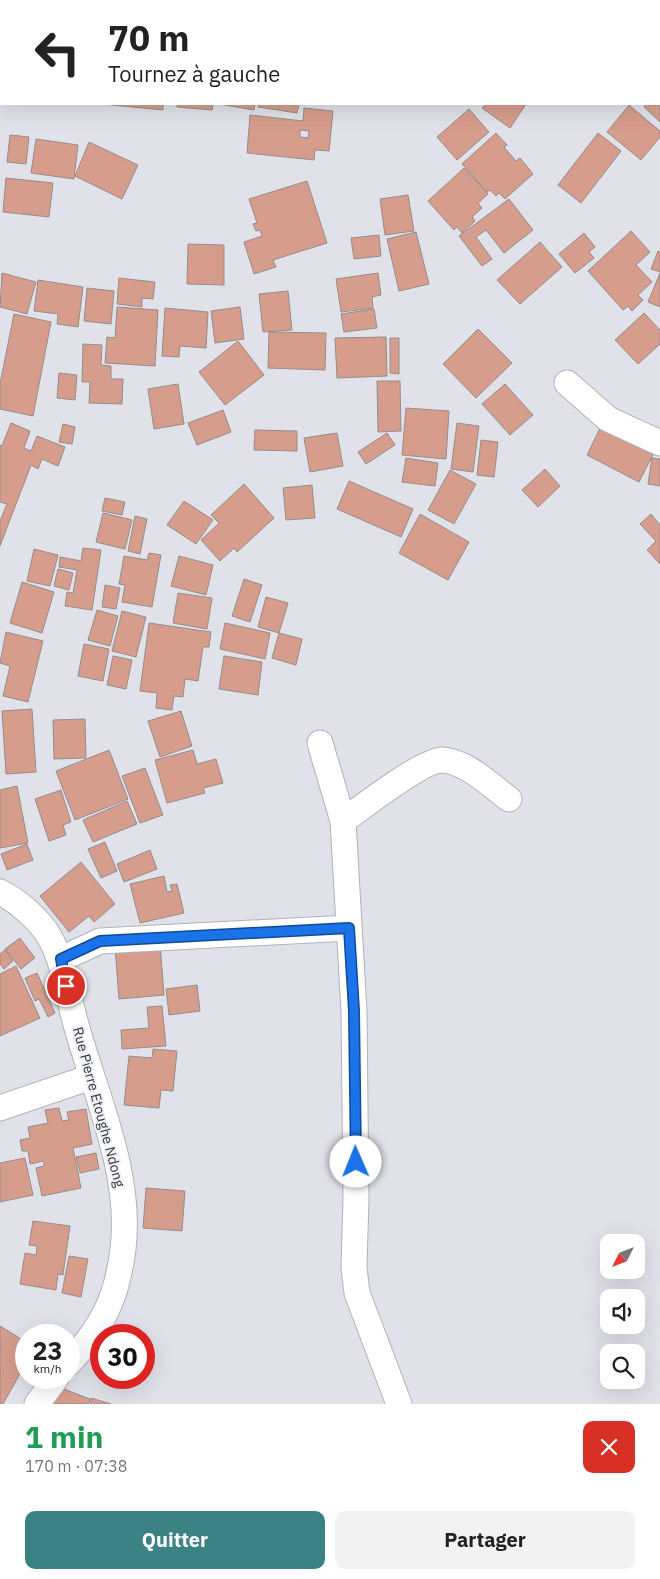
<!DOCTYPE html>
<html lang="fr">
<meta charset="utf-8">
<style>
body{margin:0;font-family:"IBM Plex Sans",sans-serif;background:#f2f2f2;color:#222;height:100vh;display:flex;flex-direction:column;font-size:19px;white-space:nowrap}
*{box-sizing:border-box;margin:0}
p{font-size:16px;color:#767676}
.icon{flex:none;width:28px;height:28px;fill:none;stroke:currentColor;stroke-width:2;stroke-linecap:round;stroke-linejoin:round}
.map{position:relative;height:1404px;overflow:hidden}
.drawer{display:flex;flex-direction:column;background:#fff;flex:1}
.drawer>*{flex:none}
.hud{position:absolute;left:0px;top:0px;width:660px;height:105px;box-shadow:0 5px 20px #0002;background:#fff;color:#222;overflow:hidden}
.needle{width:32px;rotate:228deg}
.tools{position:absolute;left:600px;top:1234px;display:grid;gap:10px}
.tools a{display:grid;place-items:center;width:45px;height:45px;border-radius:10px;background:#fff;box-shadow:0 5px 20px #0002;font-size:25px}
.speed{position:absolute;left:15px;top:1324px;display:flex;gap:10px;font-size:25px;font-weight:700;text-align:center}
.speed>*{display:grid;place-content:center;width:65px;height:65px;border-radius:50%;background:#fff;box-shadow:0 5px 20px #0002;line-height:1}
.speed small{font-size:12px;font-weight:400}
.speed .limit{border:8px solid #d22;background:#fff;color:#111}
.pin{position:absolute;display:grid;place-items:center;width:42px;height:42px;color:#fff;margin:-21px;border:2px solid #fff;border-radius:50%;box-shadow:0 1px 5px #0007}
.me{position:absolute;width:55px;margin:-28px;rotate:359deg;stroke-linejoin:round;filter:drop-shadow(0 0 4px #0008)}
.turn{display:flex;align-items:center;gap:18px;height:105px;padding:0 25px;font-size:22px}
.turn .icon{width:65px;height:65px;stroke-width:2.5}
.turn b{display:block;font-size:35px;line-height:42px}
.round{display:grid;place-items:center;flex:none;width:52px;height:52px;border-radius:10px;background:#f2f2f2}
.overview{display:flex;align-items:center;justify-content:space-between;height:85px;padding:0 25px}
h1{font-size:30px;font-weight:700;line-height:38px;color:#1e9e55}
.primary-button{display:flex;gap:10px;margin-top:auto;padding:10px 25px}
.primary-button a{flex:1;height:58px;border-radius:10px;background:#3a8284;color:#fff;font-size:20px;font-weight:700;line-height:58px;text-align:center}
.primary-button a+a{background:#f2f2f2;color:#222}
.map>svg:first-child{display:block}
.building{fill:#d79d8c;stroke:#948d8b;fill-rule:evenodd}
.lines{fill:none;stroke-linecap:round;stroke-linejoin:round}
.minor-casing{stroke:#b2b3b9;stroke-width:27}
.minor{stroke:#fff;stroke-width:25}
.route-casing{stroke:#114b97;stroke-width:12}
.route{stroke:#1a73e8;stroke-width:9}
.labels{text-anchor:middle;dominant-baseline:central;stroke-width:4;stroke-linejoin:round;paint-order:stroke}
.street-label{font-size:14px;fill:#38393b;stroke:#eff0f6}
</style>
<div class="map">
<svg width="660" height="1404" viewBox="0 0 660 1404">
<rect width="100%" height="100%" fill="#e1e2e9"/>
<!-- building -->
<g class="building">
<polygon points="97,0 165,0 165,1 83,1"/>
<polygon points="655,0 660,0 660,28 659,1 654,1"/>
<polygon points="659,77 660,78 660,122 644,107 647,104 659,104"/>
<polygon points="102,104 163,104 163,110"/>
<polygon points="177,104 213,104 212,110 177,107"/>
<polygon points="219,104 255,104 254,110"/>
<polygon points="259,104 299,104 297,113 258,107"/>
<polygon points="486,104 526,104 510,128 482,108"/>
<polygon points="629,105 660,131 660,137 641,160 607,132"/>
<path d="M304,108l29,3 -4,40 -14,-1 -1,10 -67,-7 3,-38 53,6zM300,130l9,1 -1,7 -8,-1z"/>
<polygon points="469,109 489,132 457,160 437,137"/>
<polygon points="496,133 507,145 504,147 516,161 520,158 533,174 505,199 499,193 496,196 490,190 487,192 462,164"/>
<polygon points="598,133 621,151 581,203 558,185"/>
<polygon points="10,135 29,137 26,164 7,162"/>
<polygon points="36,139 78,145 74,179 31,173"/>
<polygon points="89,142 138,165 122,199 75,176"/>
<polygon points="464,168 488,194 478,203 482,208 472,217 475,221 462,233 457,227 454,230 428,201"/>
<polygon points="6,178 53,183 49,217 3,212"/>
<polygon points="307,181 327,243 273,260 276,267 254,274 244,242 262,236 260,230 256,231 253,224 257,223 249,199"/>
<polygon points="408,195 414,231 385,235 380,199"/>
<polygon points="509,199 533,230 504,253 486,230 476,237 492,259 482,266 459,236"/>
<polygon points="631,231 650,252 636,265 652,282 638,295 643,300 632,311 628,306 623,310 588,271"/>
<polygon points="416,232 429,284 399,291 387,239"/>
<polygon points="584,233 595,247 589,252 594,258 575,273 559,254"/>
<polygon points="379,235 381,256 354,259 351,238"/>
<polygon points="540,242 562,267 520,304 497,280"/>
<polygon points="188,244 224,245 224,285 187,284"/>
<polygon points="658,251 660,252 660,272 651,269"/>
<polygon points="2,273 36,282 27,314 0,307"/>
<polygon points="378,273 381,295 372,297 373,308 341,312 336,279"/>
<polygon points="660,273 660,307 648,302"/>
<polygon points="119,278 155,282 153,299 142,298 142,307 117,304"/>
<polygon points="38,280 83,287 78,327 57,324 58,314 34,311"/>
<polygon points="87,288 114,291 111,324 84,321"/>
<polygon points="288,291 292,330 263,332 259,294"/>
<polygon points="117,307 158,310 155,366 105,363 107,337 115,338"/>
<polygon points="240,307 244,339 215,343 211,311"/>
<polygon points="165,308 208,312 206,348 180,346 179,357 162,356"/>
<polygon points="374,309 377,328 344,332 341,314"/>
<polygon points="644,313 660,330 660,344 638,364 615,340"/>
<polygon points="14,314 51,322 33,416 0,409 0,384"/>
<polygon points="478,329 512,363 476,398 443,364"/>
<polygon points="269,332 326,333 325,370 268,368"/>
<polygon points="386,337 387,376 337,378 335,338"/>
<polygon points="390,338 399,338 399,374 390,373"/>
<polygon points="238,341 264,375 225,405 199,372"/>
<polygon points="83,344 102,345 101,365 111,366 111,379 123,379 122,404 89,403 90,382 82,382"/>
<polygon points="59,373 77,375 75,400 57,398"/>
<polygon points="377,381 400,381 401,431 378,432"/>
<polygon points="178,384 184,424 154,429 148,389"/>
<polygon points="505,384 533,415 510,435 482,404"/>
<polygon points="406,408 449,411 446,459 402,455"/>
<polygon points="223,410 231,432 197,445 188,423"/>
<polygon points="603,422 656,449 639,482 587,455"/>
<polygon points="11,423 30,431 24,448 31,451 37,436 65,447 58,466 42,459 38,469 31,465 0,546 0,521 7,504 0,502 0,445 2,446"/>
<polygon points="457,423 479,426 473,472 451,469"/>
<polygon points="63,424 75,427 72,444 59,442"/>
<polygon points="255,430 297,431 297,451 254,450"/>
<polygon points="337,433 343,466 310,472 304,438"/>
<polygon points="387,433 395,445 366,464 358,452"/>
<polygon points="481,440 498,442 494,477 477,475"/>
<polygon points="406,458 438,463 435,486 402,482"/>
<polygon points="652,458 660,459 660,486 648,484"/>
<polygon points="545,469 560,486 538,507 522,490"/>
<polygon points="450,470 476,484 454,524 428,510"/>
<polygon points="349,481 413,509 401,537 337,509"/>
<polygon points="244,484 274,518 237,552 234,548 220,561 201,540 219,523 211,515"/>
<polygon points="312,485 315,518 286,520 283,488"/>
<polygon points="105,498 125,502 122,515 102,511"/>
<polygon points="184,501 213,520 196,544 167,525"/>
<polygon points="103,513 132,520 125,549 96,542"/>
<polygon points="420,514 469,542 448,580 399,553"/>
<polygon points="651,514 660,525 660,564 647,550 656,541 640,524"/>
<polygon points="135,516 147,519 140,554 128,551"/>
<polygon points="83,548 101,550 92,610 65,606 67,592 73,593 77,570 59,567 60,557 81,561"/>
<polygon points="34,549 58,555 50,586 27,581"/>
<polygon points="149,553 161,555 152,607 122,602 125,585 119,584 124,556 147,560"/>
<polygon points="179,556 213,565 206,595 171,586"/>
<polygon points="58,569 73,573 69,590 54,586"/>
<polygon points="244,579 262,585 250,622 232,616"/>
<polygon points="22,582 54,592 42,633 10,623"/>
<polygon points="105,585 120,588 116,609 102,607"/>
<polygon points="178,593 212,598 207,629 173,623"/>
<polygon points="266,597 288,603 279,633 258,627"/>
<polygon points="97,610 118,616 110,646 88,640"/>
<polygon points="122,611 146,617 136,657 112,651"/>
<polygon points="149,623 211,632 209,647 203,647 198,681 185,679 183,697 174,696 172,710 156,708 157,693 140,691"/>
<polygon points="225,623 270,633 265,659 220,649"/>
<polygon points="6,632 43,641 28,702 3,696 10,666 0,663"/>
<polygon points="279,633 302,639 296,665 272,658"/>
<polygon points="84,644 109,649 103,681 78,676"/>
<polygon points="113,656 132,660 126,689 107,685"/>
<polygon points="224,656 262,662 258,695 219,689"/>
<polygon points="32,709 36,772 6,774 2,711"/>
<polygon points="181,711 192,746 160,757 148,721"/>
<polygon points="85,719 86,758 54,759 53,720"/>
<polygon points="109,750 128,799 75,820 56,771"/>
<polygon points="193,750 197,764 216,759 223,783 203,788 205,793 167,803 155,760"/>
<polygon points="145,768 163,815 140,823 122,776"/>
<polygon points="17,786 28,843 0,848 0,790"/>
<polygon points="61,790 71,822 63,825 66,835 49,841 35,799"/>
<polygon points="127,801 137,824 93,842 83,820"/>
<polygon points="105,842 117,871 101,878 88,849"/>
<polygon points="27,844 33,860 7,870 1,854"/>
<polygon points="150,850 157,869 124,882 117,864"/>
<polygon points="81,862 115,904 94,922 89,916 69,932 40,896"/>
<polygon points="164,876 167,892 172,891 170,885 177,884 184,913 140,923 130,884"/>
<polygon points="20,938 35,958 21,969 5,949"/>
<polygon points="160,943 164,995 119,999 115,947"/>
<polygon points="5,950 13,961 4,969 0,964 0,954"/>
<polygon points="16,966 40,1018 0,1036 0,974"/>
<polygon points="37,973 55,1013 48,1017 39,999 35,1001 25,978"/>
<polygon points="197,985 200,1011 169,1015 166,989"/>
<polygon points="162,1006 166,1046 122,1049 121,1030 149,1028 147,1007"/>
<polygon points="153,1049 177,1051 173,1091 161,1090 159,1108 124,1105 129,1056 152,1058"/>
<polygon points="59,1108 62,1121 69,1120 67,1112 86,1109 92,1144 73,1148 81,1188 42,1196 36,1168 44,1166 44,1161 30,1164 28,1151 22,1151 20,1140 30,1138 28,1127 48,1123 45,1110"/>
<polygon points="96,1153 99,1169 80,1173 76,1157"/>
<polygon points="25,1158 33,1195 0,1202 0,1163"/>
<polygon points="146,1188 185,1191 182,1231 143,1228"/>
<polygon points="33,1221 70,1226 63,1275 58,1274 56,1290 20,1284 25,1253 36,1255 37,1246 29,1245"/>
<polygon points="69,1256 88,1259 81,1297 62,1293"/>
<polygon points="0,1326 26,1342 26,1363 3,1404 0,1403"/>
<polygon points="56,1386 90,1399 88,1404 50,1404"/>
<polygon points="91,1398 111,1404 90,1404"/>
</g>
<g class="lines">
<!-- minor casing -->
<g class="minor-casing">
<g id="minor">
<polyline points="567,383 608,419 660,443"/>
<polyline points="320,743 343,821 354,1011 356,1198 354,1268 357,1293 399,1404"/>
<path d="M343,821c18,-13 81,-62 100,-61 24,2 47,25 66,39"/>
<path d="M0,892c18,9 40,28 50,46 15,27 18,60 27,90 20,71 55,146 46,221 -6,50 -21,78 -54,114"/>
<polyline points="61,959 100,941 349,928"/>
<polyline points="0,1108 91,1077"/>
<polyline points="37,1404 56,1378"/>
</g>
</g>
<!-- minor -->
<use href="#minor" class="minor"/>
</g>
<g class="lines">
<!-- route casing -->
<g class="route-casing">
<polyline id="route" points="66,986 61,959 100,941 349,928 354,1011 356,1162"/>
</g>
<!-- route -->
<use href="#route" class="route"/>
</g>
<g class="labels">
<!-- street labels -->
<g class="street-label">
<text transform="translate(99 1107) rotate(75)">Rue Pierre Etoughe Ndong</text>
</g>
</g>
</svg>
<div class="tools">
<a><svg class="needle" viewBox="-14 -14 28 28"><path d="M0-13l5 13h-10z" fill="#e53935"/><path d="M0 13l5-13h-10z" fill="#767676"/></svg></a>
<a><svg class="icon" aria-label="sound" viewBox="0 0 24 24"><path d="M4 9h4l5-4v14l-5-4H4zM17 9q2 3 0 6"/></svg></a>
<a><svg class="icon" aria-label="search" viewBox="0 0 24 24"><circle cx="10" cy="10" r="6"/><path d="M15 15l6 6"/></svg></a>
</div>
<div class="speed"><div>23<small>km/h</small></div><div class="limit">30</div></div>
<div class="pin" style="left:66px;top:986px;background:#d93025"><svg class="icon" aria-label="arrive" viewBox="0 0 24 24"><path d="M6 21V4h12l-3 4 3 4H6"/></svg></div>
<svg class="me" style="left:356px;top:1162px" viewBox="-20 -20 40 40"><circle r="19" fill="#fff"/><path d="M0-13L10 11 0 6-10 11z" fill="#1a73e8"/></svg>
<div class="hud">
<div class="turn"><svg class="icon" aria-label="left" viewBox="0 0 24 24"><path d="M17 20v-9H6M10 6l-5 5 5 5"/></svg><div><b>70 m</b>Tournez à gauche</div></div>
</div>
</div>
<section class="drawer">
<div class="overview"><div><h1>1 min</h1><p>170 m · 07:38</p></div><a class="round" style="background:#d93025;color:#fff"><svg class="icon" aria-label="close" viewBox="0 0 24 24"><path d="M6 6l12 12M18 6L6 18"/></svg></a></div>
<div class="primary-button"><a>Quitter</a><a>Partager</a></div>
</section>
